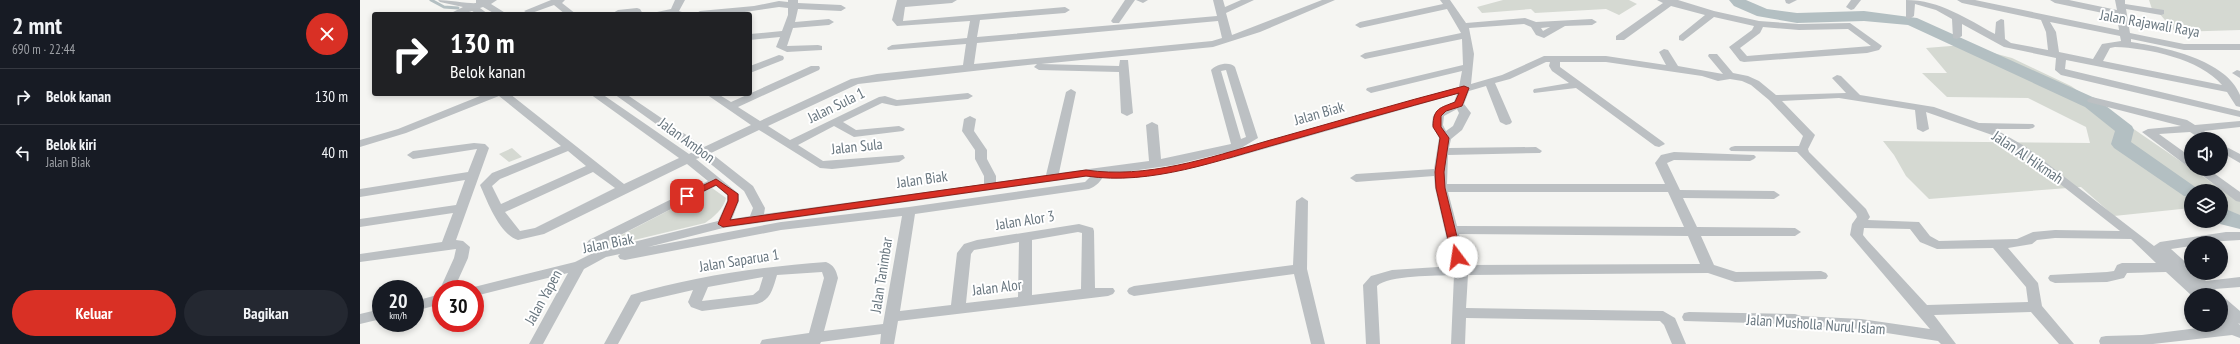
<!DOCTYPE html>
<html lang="id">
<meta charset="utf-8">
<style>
body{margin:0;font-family:"PT Sans Narrow",sans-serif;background:#242831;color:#f1f3f6;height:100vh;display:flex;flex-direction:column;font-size:15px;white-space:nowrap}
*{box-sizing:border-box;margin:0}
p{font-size:13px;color:#9ea1a6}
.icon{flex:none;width:22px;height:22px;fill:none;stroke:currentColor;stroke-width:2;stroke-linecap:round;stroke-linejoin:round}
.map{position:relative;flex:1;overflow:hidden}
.details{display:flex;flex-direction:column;background:#171b24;width:360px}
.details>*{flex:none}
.hud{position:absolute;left:12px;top:12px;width:380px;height:84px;border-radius:4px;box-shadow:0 2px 6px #0003;background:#202124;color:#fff;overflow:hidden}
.tools{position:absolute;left:1824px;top:132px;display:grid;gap:8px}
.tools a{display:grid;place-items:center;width:44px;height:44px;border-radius:50%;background:#171b24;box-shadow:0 2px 6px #0003;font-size:20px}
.speed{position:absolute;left:12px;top:280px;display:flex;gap:8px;font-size:20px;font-weight:700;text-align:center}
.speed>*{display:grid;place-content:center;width:52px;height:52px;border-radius:50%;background:#171b24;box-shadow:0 2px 6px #0003;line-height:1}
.speed small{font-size:10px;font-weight:400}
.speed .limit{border:6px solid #d22;background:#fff;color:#111}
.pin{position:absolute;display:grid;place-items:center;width:34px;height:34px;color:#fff;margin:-17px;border-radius:8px;box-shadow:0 2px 6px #0006}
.me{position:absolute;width:44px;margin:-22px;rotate:346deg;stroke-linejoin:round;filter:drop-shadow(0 0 3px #0008)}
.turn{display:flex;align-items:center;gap:14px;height:84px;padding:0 12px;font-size:18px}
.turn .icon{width:52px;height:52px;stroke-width:2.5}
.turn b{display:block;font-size:28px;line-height:34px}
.round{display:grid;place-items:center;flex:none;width:42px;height:42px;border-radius:21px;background:#242831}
.overview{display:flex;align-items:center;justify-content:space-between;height:68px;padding:0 12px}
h1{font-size:24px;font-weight:700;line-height:30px}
.primary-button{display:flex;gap:8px;margin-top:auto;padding:8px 12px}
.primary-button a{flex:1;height:46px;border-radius:24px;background:#d93025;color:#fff;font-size:16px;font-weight:700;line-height:46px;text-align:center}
.primary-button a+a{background:#242831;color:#f1f3f6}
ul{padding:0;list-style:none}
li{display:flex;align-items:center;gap:12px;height:56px;padding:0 12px;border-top:1px solid #363941}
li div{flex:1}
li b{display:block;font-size:15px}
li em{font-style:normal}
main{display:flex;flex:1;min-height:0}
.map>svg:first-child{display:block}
.green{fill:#d5d9d2}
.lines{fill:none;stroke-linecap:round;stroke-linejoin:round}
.stream{stroke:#b3bfc2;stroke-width:3}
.river{fill:#b3bfc2;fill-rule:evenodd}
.minor{fill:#bcc0c3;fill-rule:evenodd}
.route{fill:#d93025;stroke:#8d1f18}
.labels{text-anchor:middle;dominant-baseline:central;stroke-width:4;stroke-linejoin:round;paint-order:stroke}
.street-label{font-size:15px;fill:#68767f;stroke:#fff}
</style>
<main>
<section class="details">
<div class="overview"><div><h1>2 mnt</h1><p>690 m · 22:44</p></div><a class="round" style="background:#d93025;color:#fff"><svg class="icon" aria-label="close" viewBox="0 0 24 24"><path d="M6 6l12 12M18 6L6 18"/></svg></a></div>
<ul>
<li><svg class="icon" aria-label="right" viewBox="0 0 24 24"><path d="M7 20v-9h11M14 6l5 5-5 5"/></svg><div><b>Belok kanan</b></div><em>130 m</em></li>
<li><svg class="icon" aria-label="left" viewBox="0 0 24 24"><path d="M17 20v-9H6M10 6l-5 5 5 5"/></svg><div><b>Belok kiri</b><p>Jalan Biak</p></div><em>40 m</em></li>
</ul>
<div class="primary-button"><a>Keluar</a><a>Bagikan</a></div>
</section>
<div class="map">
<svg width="1880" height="344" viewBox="0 0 1880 344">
<rect width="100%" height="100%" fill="#f5f5f2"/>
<!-- green -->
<g class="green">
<polygon points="1143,0 1269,0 1277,4 1259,15 1246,9 1175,13 1171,9 1122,13 1117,7"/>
<polygon points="1789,0 1880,0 1880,30 1815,32 1799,13 1793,12"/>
<polygon points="1603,45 1652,58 1711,86 1880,202 1880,225 1869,223 1861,218 1861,191 1831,191 1831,208 1754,216 1721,187 1569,199 1546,176 1534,155 1523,141 1730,143 1726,127 1668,98 1587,97 1562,73 1587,73 1566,48"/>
<polygon points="152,148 162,157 149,162 139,154"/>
<path d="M352,188l14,10c-2,10 -12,19 -21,25l-104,25 -1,-2z"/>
</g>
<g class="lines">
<!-- stream -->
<polyline class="stream" points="71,0 84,7 98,8"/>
<!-- river -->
<g class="river">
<polygon points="1369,0 1386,0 1407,9 1437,13 1504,11 1557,18 1737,99 1772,126 1774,130 1771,142 1841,191 1831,191 1831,198 1824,196 1754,148 1751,144 1755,131 1725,107 1548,25 1504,21 1437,23 1397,16 1374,6"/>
<polygon points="1861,207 1880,215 1880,229 1860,224 1856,221 1861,221"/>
</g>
<!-- minor -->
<g class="minor">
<path d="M78,0c9,0 34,4 38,3v-3h21l-6,4 16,10h-12l-12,-7 -3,1 8,6h-11l-5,-3 -9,3h-14l14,-7 -23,-5z"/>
<polygon points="191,0 205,0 202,3 216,14 205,14 194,5 169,14 164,11"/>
<polygon points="315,0 325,0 319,11 328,14 295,14 297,12 311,9"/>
<polygon points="428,0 438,0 438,3 481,5 486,8 481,11 438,9 435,22 469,19 474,22 469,25 433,28 427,46 458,45 462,46 462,50 427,52 416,47 420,37 390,40 390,34 422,31 428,15 428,8 419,7 371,14 335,14 340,11 394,6 419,1 428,2"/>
<path d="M537,0h60l-5,3 -47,4 -2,14 162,-14 5,3 -5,3 -85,7 -3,17 240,-21 -4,-16h10l2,7 16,-7h13l-28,13 6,22 90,-35h13l-75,32 -47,15 -172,17 78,2 1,-6h8l5,53 -6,3 -6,-3 -2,-41 -80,-2 -5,-3 3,-3 -179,20 -90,42 22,14 89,-43 6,-1 12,4 71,-7 5,3 -5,3 -72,7 -14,-3 -39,19 13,8 43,-4 6,3 -2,2 -49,6 -20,-11 -36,19 25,16 80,-6 2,3 -6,4 -67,7 -12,-1 -61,-38 -48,23 42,33 12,22 -1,6 220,-30v-8l-9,-17v-9l-13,-19 2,-12 6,-3 6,3 -2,12 13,19v9l9,17v6l50,-7 20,-83 5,-3 5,3 -17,81 90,-12 -3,-36 6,-3 6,3 3,34 70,-15 -20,-74c5,-6 19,-9 24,-3l23,71 -17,10 218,-61 3,-16 -91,22 -5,-3 1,-2 96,-23 -1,-26 -97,20 -5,-3 5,-3 96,-20 -14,-24 -87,19 -5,-3 5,-3 83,-18 -3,-4h10l16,23 59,-5 11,4 56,-3 5,3 -5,3 -27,1 -21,12 -8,-3 -5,-8 -7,-3 -55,4 5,26 -3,30 31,-9 42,-19h62l60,9 -7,-13 5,-3 4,1 10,16 45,8 -15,-18 1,-2h8l16,19 15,3 11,5 17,14 70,-2 -14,-15 5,-3 4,1 19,19 74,12 45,16 54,1 2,2 -2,2 -4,1h-34l31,18 128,99 6,-4 66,-10h14v8l-49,3v3l-20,3 20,18v6h7l8,8 34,-4v10l-25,2 5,6h-29l-25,-23 -39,1 -3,5 -17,4 -52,1 -5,-2 -2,-3 2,-3 57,-3 7,-1 3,-6 5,-2h34l-25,-24 -76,-1 -18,2 -5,4 -24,4 30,35 4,23 32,38h-15l-28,-32 -97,3 22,29h-15l-3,-3 -77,-12 -62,-3 -6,-2 -109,-3 -2,-4 2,-4 5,-1 106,2 6,2 60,3 69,10 -80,-94 2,-11 5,-7 -1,-3 -59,-62 -66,-1 -2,-2 2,-2 4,-1h64l4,-10 -34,-36 -18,-15 -9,-4 -12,-2 -12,2 -16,-5 -96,-14h-46v5l103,75 2,2 -6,3 -4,-1 -79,-58 -42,5 -1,-2 1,-2 35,-6 -17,-12 -3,-5 1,-4h-4l-36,17 -15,4 17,39 -2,2 -4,1 -6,-3 -14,-36 -17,5 -5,13 7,9 -9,17 -11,9 -2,9 87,-1 6,4 -2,2 -92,2 -1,29h218l-10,-21 6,-8 13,-3 80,3 2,2 -2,2 -4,2 -76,-1 -7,3 13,27 94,1 6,4 -6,4 -91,-1 14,29 98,1 6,4 -6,4h-94l13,29 22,7 85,-1 5,2 2,3 -2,3 -91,3 -27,-9 -240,2 -2,33 197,3 12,7 11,26h-14l-8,-19 -4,-4 -194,-3 -1,26h-14l3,-69c-17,1 -66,0 -77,11l3,58h-14l-3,-59 8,-9 21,-6 61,-4 -18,-78 -1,-12 -78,6 -6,-4 6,-4 78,-5 5,-31 -7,-13 1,-9 9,-9 12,-5 3,-8 -228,65 -4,-2 -1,-4 -50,12 -71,10c0,5 -8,12 -14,14l-174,25 -15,97 51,-6 6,-52 7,-9 13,-4 102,-16 14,4 1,3 1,57h18l2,3 -2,3 -5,2 -210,25 -4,23h-14l1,-10 -60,8 -1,2h-60l2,-4 5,-1 42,-6 15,-55 -2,-6 -45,3c-4,13 -6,25 -20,29l-55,7 -11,-4 -3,-5 5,-12 -52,12 -23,42h-14l27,-49c64,-19 129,-28 195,-33 8,3 10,8 12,16l-14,53 59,-7 19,-108 -121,14 -156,30 -5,-1 -2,-3 2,-2 -14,3 -22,12 -41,75h-14l39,-71 -93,23v-7h-6l1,-1 105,-26 22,-11 121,-30 9,-20v-6l-11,-9 -117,60h-10l-2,-3 2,-3 119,-59 -21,-17 -143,70 -26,6c-18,-5 -31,-39 -38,-55l12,-12 69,-27 -62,-50 -93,37 -46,14v-7l38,-11 87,-35h25l114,90 55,-26 -89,-64h12l87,60 5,-3 -80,-57h12l78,53 47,-22 -45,-31h12l13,8 80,-36h8l1,2 -1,2 -81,37 22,14 91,-42 26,-5 86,-9 3,-21 -78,6 -1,-2 5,-3 75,-7 3,-17 -73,5 -5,-6zM858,21l4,17 -10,3 -238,23 3,-21zM1190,27l-7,4 -2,-3zM866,70l20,67 -5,2 -20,-68zM1479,98l76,12 2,19 6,3 6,-3 -3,-17 69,24 23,15 102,80 -65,-1 -22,2 -16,7 -78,2 -9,-5 -11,-14 -51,-2 2,-3 -4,-8 -57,-57 -1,-3 7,-14 -33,-34zM1097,109l2,4 -6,13 -7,5 -3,-6 1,-9zM208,151l18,15 -85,38 -9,-18 8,-7zM342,157l42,34 9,17 -3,8 -18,3 7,-18v-7l-43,-35zM233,172l22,16 -80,40 -15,3 -15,-19zM731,176l-6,6 -176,25 -128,15 -133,25 75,-19zM1088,192h220l16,35 -227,-1zM1504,228l46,1 10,13 17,7 56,-1 33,39 2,15 -101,3 -60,-65 -4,-5zM718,232l4,1 -1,56 -49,6v-55zM1099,234l229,2 12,28 -233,1zM659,242l-1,55 -52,6 5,-49 3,-4zM403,277l-4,13 -6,5 -51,6 6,-14z"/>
<polygon points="765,0 775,0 759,23 753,23 751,21"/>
<polygon points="776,0 788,0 783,3"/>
<path d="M1297,0h21l36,11 45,10 40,3 51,-1 32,23 -3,4 -12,3 -123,9 -4,-1 -11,-14 23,-17 2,-4 -40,-9 -31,24 -4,-1v-4l26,-21 -34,-9 -47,34h-8v-4l47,-33zM1403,27l36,3 49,-1 23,17 -124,10 -7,-8 20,-15z"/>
<polygon points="1425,0 1437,0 1429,4 1426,3"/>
<polygon points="1491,0 1501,0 1494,9 1491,10 1486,7"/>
<path d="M1546,0c34,0 61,19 89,34l1,-12 5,-3 3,1 1,19 6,4 37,7 -2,-18 -5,-12 -79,-17 -5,-3h18l144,30 -2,-14 -62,-13 -5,-3h19l48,10 -2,-10h10v4l39,6v4l-3,1 -35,-6 4,24 54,11h56v6h-56l-53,-11v3c33,5 96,18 109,53 0,3 0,9 0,12l-4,-1 -9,-14 -161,-32 -1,9 175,42v6l-179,-42 -6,-5 1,-12 -52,-11 -42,-23v12l-5,3 -4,-1 -1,-19 -16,-9 -21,-6 -1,12 -5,3 -3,-1zM1690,22l70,14 1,5 -19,3 -9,15 -34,-7 -3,-20zM1755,47c33,1 85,12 107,38l-119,-24 7,-13z"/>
<polygon points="277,8 280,9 283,14 253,13 258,10"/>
<polygon points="419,55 423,56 424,58 423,60 390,73 390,66"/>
<polygon points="1877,70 1880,71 1880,78 1872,73"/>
<polygon points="1732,97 1827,120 1835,125 1880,121 1880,127 1844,131 1855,139 1841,139 1830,132 1799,134 1831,157 1831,167 1827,166 1782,132 1788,129 1821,126 1728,102 1727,100"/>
<polygon points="114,143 125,144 129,148 96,240 103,241 110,247 108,258 94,289 80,289 94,258 96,249 0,262 0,254 82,242 93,213 0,227 0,219 96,205 105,180 0,197 0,189 108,172 117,149 53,159 47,155 53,151"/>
<polygon points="1861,144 1880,154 1880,163 1861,152"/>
<polygon points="1834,169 1848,169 1880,192 1880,202 1876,201"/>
<polygon points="942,197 948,201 947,269 965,344 951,344 934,274 774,296 769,294 767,291 769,288 774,286 933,265 936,201"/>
<polygon points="81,294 81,304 55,311 55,301"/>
<polygon points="1861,297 1866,299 1880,311 1880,324 1878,323 1880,325 1880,338 1872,335 1793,344 1740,344 1739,341 1741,337 1746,336 1782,335 1862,325"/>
<polygon points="21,309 21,319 0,324 0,314"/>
</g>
</g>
<!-- route -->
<path class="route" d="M1104,86l5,2 -7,18 -16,5 -5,5v11l8,11 -5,34 1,16 17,69 -5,3 -5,-3 -16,-69 -1,-16 5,-34 -7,-11c0,-19 7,-19 22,-25l4,-9c-59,16 -119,33 -178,50 -62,17 -130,43 -195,33l-363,51 -5,-3 10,-23v-6l-12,-10 -26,13 -3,1 -5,-3 34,-17 22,15v7l-8,19 356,-50c60,9 123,-12 181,-29 65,-18 131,-38 197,-55z"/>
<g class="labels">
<!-- street labels -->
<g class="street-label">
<text transform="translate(1790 23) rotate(10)">Jalan Rajawali Raya</text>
<text transform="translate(476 105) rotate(-26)">Jalan Sula 1</text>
<text transform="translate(959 113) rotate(-16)">Jalan Biak</text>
<text transform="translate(327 140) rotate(36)">Jalan Ambon</text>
<text transform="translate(497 146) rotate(-6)">Jalan Sula</text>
<text transform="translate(1668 157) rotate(34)">Jalan Al Hikmah</text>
<text transform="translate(562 179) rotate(-8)">Jalan Biak</text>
<text transform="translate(665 220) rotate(-9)">Jalan Alor 3</text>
<text transform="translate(248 243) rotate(-11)">Jalan Biak</text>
<text transform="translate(379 260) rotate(-9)">Jalan Saparua 1</text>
<text transform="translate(521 275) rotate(-81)">Jalan Tanimbar</text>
<text transform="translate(637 287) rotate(-7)">Jalan Alor</text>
<text transform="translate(183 297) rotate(-61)">Jalan Yapen</text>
<text transform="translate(1456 324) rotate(4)">Jalan Musholla Nurul Islam</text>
</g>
</g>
</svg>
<div class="tools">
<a><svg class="icon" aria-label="sound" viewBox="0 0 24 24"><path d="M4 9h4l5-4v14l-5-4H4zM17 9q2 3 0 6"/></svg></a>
<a><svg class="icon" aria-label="layers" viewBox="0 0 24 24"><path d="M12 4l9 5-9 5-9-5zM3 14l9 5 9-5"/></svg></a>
<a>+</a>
<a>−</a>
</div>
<div class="speed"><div>20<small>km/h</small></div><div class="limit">30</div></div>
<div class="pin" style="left:327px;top:196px;background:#d93025"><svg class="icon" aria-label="arrive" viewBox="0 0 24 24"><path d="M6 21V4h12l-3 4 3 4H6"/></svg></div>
<svg class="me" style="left:1097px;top:257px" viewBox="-20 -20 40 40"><circle r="19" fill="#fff"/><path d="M0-13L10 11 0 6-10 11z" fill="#d93025"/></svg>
<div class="hud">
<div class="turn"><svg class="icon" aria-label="right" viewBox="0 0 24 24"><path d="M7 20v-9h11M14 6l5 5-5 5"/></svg><div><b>130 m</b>Belok kanan</div></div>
</div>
</div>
</main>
